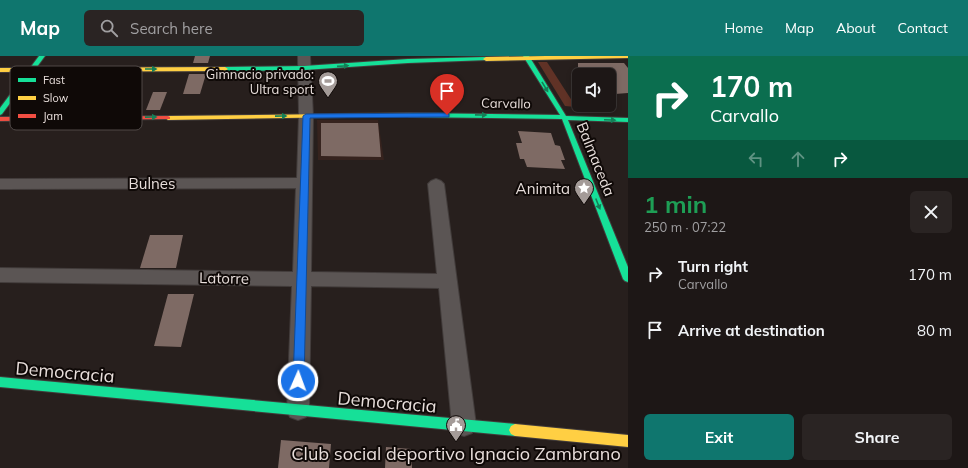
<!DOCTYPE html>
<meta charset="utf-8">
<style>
body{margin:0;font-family:Mulish,sans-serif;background:#2a2423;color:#f1f3f6;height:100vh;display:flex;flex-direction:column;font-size:15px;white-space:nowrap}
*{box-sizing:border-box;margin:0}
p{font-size:13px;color:#a09fa1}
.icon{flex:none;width:22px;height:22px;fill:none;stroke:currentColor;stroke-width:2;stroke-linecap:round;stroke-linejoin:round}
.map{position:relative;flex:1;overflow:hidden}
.sheet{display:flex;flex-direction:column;background:#1d1716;width:340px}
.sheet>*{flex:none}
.banner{background:#0b6e4f;color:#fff;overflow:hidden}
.fabs{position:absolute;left:572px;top:12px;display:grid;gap:8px}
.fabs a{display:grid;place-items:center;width:44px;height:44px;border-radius:6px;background:#1d1716;box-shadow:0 2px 6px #0003,0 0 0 1px #3b3635;font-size:20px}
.pin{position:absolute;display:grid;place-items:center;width:34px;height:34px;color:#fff;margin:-41px -17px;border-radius:50% 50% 50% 0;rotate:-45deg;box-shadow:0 0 4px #0007}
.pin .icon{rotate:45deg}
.me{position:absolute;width:44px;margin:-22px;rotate:2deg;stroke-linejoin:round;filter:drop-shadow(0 0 3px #0008)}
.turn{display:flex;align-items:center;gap:14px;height:84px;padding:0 16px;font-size:18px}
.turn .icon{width:52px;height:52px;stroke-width:2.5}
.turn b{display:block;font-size:28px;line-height:34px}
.lanes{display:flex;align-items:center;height:38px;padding:0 16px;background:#0003;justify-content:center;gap:20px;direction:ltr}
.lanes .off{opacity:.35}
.round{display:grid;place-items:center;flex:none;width:42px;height:42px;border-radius:6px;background:#2a2423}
.overview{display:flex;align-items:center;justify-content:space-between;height:68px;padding:0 16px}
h1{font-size:24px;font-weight:700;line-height:30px;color:#1e9e55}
.cta{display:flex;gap:8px;margin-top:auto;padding:8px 16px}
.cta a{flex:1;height:46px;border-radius:6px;background:#0f766e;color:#fff;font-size:16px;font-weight:700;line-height:46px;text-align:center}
.cta a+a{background:#2a2423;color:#f1f3f6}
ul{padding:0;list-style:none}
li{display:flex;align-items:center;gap:12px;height:56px;padding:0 16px}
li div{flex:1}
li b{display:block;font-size:15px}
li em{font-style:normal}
header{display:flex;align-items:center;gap:24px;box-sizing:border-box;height:56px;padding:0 20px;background:#0f766e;color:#fff}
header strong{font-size:19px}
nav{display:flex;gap:22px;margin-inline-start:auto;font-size:14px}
.search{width:280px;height:36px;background:#2a2423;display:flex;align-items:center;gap:10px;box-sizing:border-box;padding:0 14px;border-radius:6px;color:#a09fa1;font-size:15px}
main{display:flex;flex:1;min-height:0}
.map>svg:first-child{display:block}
.built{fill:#36231e}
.green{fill:#603226}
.building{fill:#7e6a64}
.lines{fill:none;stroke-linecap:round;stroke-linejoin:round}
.street-casing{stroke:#423c3b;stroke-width:2}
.fast-casing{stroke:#423c3b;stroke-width:2}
.slow-casing{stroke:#423c3b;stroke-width:2}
.jam-casing{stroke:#423c3b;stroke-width:2}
.street{fill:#5b5554;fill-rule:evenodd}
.fast{fill:#16e098;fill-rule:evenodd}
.slow{fill:#ffcf43;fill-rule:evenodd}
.jam{fill:#f24e42;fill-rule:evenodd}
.oneway{fill:#137f57}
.route{fill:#1a73e8;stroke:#114b97}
.labels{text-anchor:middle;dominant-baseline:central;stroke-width:4;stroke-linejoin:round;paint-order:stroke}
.far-poi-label{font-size:13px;fill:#e8dedb;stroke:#0f0907;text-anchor:end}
.far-street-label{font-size:13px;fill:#e8dedb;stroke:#0f0907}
.street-label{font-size:15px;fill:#e8dedb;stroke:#0f0907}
.poi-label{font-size:15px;fill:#e8dedb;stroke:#0f0907;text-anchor:end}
.near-street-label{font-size:18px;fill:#e8dedb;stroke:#0f0907}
.near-poi-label{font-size:18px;fill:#e8dedb;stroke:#0f0907}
.key{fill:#0f0907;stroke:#504947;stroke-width:1}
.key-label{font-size:11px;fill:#e8dedb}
</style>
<header>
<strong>Map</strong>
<div class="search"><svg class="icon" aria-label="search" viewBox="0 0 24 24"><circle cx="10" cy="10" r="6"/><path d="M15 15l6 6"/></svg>Search here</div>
<nav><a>Home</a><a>Map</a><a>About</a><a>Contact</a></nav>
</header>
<main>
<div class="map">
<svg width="628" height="412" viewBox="0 0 628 412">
<rect width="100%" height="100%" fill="#271f1d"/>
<!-- built -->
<polygon class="built" points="317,64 378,64 384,104 318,104"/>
<!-- green -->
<polygon class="green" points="538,6 547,6 576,51 565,50"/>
<!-- building -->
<g class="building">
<polygon points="195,0 210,0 208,7 193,7"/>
<polygon points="578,7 624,7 628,12 628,37 615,38 609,30 609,19 578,19"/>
<polygon points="189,18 206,18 200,38 183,38"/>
<polygon points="153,36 167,36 160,54 146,54"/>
<polygon points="321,67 378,67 381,101 321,100"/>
<polygon points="518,75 551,77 555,89 560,90 565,104 561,104 565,113 527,111 524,103 520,103 516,87 522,87"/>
<polygon points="150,179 183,179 176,212 140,212"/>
<polygon points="168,238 194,238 181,291 154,290"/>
<polygon points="281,384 331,388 329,412 278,412"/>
<polygon points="386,391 411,393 412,412 385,412"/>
</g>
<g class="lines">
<!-- street casing -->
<g class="street-casing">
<polygon id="street" points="298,0 310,0 313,60 311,216 437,218 428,128 431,125 436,123 441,125 444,128 476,369 472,377 464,380 456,377 452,369 439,232 311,230 309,354 306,361 298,364 290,361 287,354 292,230 0,226 0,212 293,216 296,132 0,133 0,123 297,122 299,60"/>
</g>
<!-- fast casing -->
<g class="fast-casing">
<g id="fast">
<polygon points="39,0 45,0 2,58 0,59 0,52"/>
<polygon points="523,0 529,0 566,60 628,62 628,66 568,64 628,211 628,226 625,225 623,223 562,63 409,61 406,59 409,57 560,59"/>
<polygon points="486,1 488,2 488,4 408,7 304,14 225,15 222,13 225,11 304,10 408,3"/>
<polygon points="0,321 515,368 519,370 521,374 519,378 515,380 0,331"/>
</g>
</g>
<!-- slow casing -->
<g class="slow-casing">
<g id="slow">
<polygon points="546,0 628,0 628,2 486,5 483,3 486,1"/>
<polygon points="0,12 225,11 228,13 225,15 0,16"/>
<polygon points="409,57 411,58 411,60 168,64 165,62 168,60"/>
<polygon points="515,368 628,379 628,391 515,380 511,378 509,374 511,370"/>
</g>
</g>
<!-- jam casing -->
<g class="jam-casing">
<polygon id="jam" points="168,60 170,61 170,63 0,65 0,61"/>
</g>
<!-- street -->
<use href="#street" class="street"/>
<!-- fast -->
<use href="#fast" class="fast"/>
<!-- slow -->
<use href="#slow" class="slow"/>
<!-- jam -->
<use href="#jam" class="jam"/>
</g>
<!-- one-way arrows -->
<defs><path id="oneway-solid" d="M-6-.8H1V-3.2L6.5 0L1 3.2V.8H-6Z"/></defs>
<g class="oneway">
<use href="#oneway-solid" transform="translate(343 10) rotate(-4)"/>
<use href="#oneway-solid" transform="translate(151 13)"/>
<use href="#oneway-solid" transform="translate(545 31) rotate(59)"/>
<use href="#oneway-solid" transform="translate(481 59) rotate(1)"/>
<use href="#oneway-solid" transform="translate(281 60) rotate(-1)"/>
<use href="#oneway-solid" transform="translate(151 61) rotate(-1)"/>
<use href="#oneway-solid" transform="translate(610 64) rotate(3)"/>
<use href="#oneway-solid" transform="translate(598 148) rotate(68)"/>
</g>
<!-- route -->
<polygon class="route" points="447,57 449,58 449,61 310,62 304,325 302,328 298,330 295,328 293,325 303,60 306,58"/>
<!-- icons -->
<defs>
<g id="stadium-pin" transform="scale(1)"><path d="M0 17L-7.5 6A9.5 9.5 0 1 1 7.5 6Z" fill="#a49b98" stroke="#0f0907"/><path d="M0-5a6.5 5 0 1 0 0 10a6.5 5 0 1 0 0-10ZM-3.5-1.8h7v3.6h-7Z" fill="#fff"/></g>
<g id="sight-pin" transform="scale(1)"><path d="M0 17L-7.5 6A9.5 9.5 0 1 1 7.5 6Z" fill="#a49b98" stroke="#0f0907"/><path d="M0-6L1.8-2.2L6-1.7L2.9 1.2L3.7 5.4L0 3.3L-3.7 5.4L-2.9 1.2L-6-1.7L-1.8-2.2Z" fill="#fff"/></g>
<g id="civic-pin" transform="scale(1)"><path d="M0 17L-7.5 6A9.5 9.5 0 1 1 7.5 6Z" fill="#a49b98" stroke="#0f0907"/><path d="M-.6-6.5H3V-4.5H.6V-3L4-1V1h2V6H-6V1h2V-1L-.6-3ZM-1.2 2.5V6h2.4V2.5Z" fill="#fff"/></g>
</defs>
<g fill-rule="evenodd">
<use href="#stadium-pin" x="328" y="25"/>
<use href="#sight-pin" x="584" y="132"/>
<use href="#civic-pin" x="456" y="369"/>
</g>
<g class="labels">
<!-- far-poi labels -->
<g class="far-poi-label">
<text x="314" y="18">Gimnacio privado:<tspan x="314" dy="15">Ultra sport</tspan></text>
</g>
<!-- far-street labels -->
<g class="far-street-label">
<text transform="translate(506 47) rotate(1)">Carvallo</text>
</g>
<!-- street labels -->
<g class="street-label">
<text transform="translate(596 103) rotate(68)">Balmaceda</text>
<text x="152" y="127">Bulnes</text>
<text transform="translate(224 222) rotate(1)">Latorre</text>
</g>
<!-- poi labels -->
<g class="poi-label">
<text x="570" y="132">Animita</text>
</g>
<!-- near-street labels -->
<g class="near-street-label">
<text transform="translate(65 316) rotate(5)">Democracia</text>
<text transform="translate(387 346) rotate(5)">Democracia</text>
</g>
<!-- near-poi labels -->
<g class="near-poi-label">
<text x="456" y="397">Club social deportivo Ignacio Zambrano</text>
</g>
</g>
<!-- legend -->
<rect x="10" y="10" width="132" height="64" rx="6" class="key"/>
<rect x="18" y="22" width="18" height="4" fill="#16e098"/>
<rect x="18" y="40" width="18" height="4" fill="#ffcf43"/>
<rect x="18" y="58" width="18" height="4" fill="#f24e42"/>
<g class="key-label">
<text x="43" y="28">Fast</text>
<text x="43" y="46">Slow</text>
<text x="43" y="64">Jam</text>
</g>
</svg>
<div class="fabs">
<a><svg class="icon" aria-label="sound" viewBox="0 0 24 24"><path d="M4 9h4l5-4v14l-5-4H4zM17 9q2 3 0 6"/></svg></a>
</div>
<div class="pin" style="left:447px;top:59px;background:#d93025"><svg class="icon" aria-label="arrive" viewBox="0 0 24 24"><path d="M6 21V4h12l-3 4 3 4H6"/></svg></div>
<svg class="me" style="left:298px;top:325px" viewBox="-20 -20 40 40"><circle r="17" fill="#1a73e8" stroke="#fff" stroke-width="3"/><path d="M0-11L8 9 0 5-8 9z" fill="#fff"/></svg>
</div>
<section class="sheet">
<div class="banner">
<div class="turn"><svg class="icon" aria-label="right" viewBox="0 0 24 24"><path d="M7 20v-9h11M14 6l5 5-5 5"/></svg><div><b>170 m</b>Carvallo</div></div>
<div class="lanes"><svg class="icon off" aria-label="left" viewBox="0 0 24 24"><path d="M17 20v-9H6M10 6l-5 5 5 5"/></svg><svg class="icon off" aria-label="ahead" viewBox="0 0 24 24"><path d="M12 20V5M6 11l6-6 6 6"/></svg><svg class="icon" aria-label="right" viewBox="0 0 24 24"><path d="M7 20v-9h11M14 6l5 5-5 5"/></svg></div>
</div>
<div class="overview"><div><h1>1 min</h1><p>250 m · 07:22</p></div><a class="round"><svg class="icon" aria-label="close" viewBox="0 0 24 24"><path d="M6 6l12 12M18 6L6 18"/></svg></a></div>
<ul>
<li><svg class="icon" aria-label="right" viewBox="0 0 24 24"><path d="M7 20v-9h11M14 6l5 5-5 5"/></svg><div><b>Turn right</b><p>Carvallo</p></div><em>170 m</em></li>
<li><svg class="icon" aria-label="arrive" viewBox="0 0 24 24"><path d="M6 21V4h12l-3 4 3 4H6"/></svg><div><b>Arrive at destination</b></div><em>80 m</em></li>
</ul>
<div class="cta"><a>Exit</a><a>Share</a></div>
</section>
</main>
